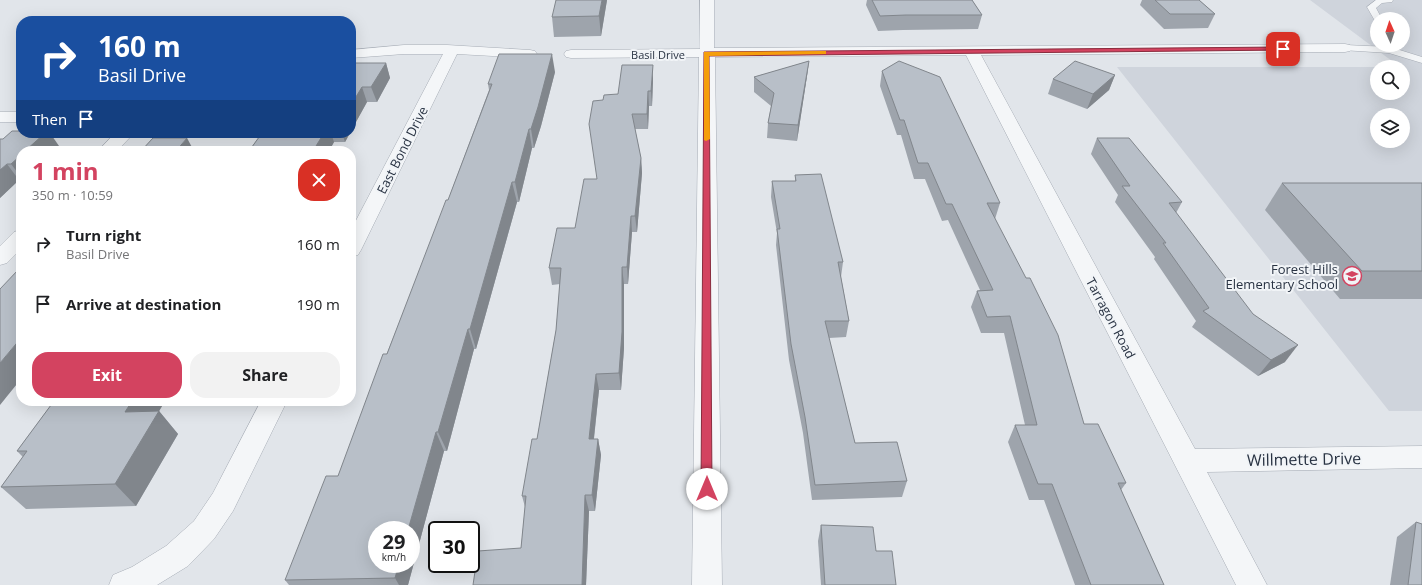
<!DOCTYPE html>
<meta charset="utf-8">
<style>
body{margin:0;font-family:"Open Sans",sans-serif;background:#f2f2f2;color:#202124;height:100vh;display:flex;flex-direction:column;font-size:15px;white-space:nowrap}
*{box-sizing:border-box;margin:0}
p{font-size:13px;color:#757577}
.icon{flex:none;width:22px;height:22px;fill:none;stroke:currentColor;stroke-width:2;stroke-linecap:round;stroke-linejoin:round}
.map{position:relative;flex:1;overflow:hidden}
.panel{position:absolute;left:16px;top:146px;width:340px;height:260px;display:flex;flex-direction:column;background:#fff;border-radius:16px;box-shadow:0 4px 16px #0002}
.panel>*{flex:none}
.banner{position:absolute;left:16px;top:16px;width:340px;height:122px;border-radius:16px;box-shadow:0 4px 16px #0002;background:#1a4fa0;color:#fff;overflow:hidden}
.needle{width:26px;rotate:357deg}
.controls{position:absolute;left:1370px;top:12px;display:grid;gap:8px}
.controls a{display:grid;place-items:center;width:40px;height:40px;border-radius:50%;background:#fff;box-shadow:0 4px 16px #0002;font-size:20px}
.speed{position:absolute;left:368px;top:521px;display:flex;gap:8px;font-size:20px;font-weight:700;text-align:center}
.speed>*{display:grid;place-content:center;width:52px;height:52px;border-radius:50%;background:#fff;box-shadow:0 4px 16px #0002;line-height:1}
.speed small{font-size:10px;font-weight:400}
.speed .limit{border:2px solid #111;border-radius:6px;background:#fff;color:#111}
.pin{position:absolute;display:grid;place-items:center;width:34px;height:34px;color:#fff;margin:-17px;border-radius:8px;box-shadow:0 2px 6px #0006}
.me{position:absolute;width:44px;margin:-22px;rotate:0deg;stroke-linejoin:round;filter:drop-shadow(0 0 3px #0008)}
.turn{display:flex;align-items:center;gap:14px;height:84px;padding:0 16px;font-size:18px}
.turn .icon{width:52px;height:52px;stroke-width:2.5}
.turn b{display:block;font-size:28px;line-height:34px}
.then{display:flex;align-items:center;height:38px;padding:0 16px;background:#0003;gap:8px;font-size:15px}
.round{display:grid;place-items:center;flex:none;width:42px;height:42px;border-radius:16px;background:#f2f2f2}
.headline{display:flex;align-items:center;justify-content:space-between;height:68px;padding:0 16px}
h1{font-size:24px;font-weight:700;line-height:30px;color:#d34360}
.button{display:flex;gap:8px;margin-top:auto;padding:8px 16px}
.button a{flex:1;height:46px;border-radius:16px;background:#d34360;color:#fff;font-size:16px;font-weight:700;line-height:46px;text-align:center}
.button a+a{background:#f2f2f2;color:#202124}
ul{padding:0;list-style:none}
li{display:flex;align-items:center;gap:12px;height:60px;padding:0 16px}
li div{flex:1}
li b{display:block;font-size:15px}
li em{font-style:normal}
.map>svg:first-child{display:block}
.built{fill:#cfd4dc;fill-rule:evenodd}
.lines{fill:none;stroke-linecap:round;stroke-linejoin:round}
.service-casing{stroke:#a6acb5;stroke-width:1}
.minor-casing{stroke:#a6acb5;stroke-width:1}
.service{fill:#f4f6f8;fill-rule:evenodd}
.minor{fill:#f4f6f8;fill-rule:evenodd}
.wall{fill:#9ea4ac}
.shaded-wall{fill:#81868c}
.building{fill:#b8bfc8;stroke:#81868c}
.route{fill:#d34360;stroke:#892c3e}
.slow{fill:#f59e0b}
.labels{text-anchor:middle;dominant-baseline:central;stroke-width:4;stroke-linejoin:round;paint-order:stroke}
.far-street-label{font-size:11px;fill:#293343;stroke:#f1f4f7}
.street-label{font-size:13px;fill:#293343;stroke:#f1f4f7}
.poi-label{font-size:13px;fill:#293343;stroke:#f1f4f7;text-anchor:end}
.near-street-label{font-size:16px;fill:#293343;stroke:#f1f4f7}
</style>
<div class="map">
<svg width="1422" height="585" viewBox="0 0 1422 585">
<rect width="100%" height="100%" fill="#e1e5ea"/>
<!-- built -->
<path class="built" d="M1310,0h112v411h-33l-272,-344h260v26h26v-26h-3zM1377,19h26v26h-26zM1377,115h26v26h-26z"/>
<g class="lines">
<!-- service casing -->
<g class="service-casing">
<g id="service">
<polygon points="1376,0 1393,0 1392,2 1382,3 1376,8 1382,19 1377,19 1377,21 1375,21 1367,7"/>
<polygon points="1345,45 1390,47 1422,57 1422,63 1389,53 1342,50 1340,48"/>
</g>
</g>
<!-- minor casing -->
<g class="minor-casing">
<g id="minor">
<polygon points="700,0 714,0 714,48 1345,44 1350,45 1352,48 1350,51 1345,52 981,55 1195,449 1422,446 1422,468 1207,472 1267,585 1236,585 966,55 715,57 722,585 692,585 699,57 571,58 566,57 564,54 566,51 571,50 700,49"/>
<polygon points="404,45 447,45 530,50 535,51 537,54 535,57 530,58 457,54 361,250 358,255 351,257 351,230 443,54 404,54 351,58 351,50"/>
<rect x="0" y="112" width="21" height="10"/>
<polygon points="115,133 134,133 117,151 98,151"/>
<polygon points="21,230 21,249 7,263 0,265 0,246 14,232"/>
<polygon points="261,401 287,401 233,511 214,539 188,566 157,585 109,585 113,575 132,567 166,546 194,521 213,493"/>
</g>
</g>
<!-- service -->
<use href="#service" class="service"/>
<!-- minor -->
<use href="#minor" class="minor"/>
</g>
<!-- wall -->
<g class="wall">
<polygon points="607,0 601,36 554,37 552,17"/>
<polygon points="867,0 972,0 982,15 978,29 903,30 878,31 866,5"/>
<polygon points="1142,0 1199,0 1215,14 1208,28 1164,29 1140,5"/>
<polygon points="809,61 807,76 797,141 767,138 768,123 771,106 754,92 754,77"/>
<polygon points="351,63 386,63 390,78 377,102 367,102 351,131"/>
<polygon points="882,71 1000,203 995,219 1084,424 1126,483 1121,490 1164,585 1075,585 1044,500 1029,500 1008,442 1015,425 1025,425 1004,333 981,333 971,307 977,291 980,290 948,220 942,221 925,179 914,179 901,135 897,135 880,86"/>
<polygon points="555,72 541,126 534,148 532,148 519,202 517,202 476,349 474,349 447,451 444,451 408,585 289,585 285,580 338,476 448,200 489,90 488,84"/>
<polygon points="1115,75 1109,90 1087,109 1048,94 1053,79"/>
<polygon points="653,80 652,106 649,106 648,129 635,129 641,158 642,173 637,232 632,232 628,284 624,284 624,348 621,390 599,390 594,439 598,439 601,455 595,511 589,511 586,585 473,585 521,548 525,507 522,496 537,439 556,330 560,284 552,285 549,268 575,228 597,179 603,100"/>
<polygon points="262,133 350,133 345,142 334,142 329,151 249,151"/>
<polygon points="1097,138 1182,202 1176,213 1285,362 1258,376 1192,327 1196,321 1154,259 1155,257 1115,202 1118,195 1091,154"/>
<polygon points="0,139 59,146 53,151 21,151 21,180 19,180 0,198"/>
<polygon points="795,175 843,262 841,277 849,321 846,337 829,338 855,443 907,481 902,497 812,500 803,433 789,360 776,245 777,233 771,197 772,181 795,181"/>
<polygon points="1282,183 1422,183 1422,299 1340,299 1265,210"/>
<polygon points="54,401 165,401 159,411 178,434 136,506 26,509 1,487 23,457 17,451"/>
<polygon points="1416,522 1422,585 1390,585 1397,537"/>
<polygon points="821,525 876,551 896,585 821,585 818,541"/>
</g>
<!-- shaded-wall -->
<g class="shaded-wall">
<polygon points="602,0 607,0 601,36 599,16"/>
<polygon points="552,54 555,72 541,126 534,148 531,129"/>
<polygon points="809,61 807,76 797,141 798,125"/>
<polygon points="386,63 390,78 377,102 371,87"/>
<polygon points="653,65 653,80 652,106 651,91"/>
<polygon points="1115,75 1109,90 1087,109 1093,94"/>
<polygon points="362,87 367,102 351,131 351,105"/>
<polygon points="648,91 649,106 648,129 647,114"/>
<polygon points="529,129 532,148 519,202 515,182"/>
<polygon points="45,133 50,133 59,146 53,151 25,151"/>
<polygon points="324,133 331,133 334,142 329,151 313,151"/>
<polygon points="342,133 350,133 345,142"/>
<polygon points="187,138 194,151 176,151"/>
<polygon points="21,155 21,177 11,164"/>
<polygon points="641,158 642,173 637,232 635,216"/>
<polygon points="7,164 19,180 0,198 0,170"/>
<polygon points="512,182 517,202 476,349 470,329"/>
<polygon points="631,216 632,232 628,284 627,267"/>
<polygon points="622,267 624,284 624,348 621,390 619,373"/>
<polygon points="468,329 474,349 447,451 438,432"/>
<polygon points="21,338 21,379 0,405 0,363"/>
<polygon points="1298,345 1285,362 1258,376 1271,360"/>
<polygon points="596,374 599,390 592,455 589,439"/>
<polygon points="132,401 165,401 145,435 125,412"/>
<polygon points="159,411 178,434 136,506 115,484"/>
<polygon points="436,432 444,451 408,585 399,585 395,578 399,564 411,564 411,530 408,530"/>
<polygon points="598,439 601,455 595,511 592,495"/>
<polygon points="585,495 589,511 586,585 582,585"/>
</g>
<!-- building -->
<g class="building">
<polygon points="556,0 602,0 599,16 552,17"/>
<polygon points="872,0 972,0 982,15 906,15 880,16"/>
<polygon points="1155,0 1199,0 1215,14 1170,14"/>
<polygon points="499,54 552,54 538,107 531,129 529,129 515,182 512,182 470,329 468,329 438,432 436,432 408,530 377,530 377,564 399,564 395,578 285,580 326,476 338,476 383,354 387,354 446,200 448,200 492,84 488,84"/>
<polygon points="809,61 798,125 768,123 774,93 754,77"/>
<polygon points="899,61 940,77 1000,203 987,203 1026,278 1030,278 1058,335 1084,424 1098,424 1126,483 1118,483 1164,585 1091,585 1052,484 1038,484 1015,425 1037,425 1010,316 987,317 977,291 993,290 952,204 946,204 928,163 918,163 904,120 900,120 882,71"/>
<polygon points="1075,61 1115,75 1093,94 1053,79"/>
<polygon points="351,63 386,63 371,87 362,87 351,105"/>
<polygon points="622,65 653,65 651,91 648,91 647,114 632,114 641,158 635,216 631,216 627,267 622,267 622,332 619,373 596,374 589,439 598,439 592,495 585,495 582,585 473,585 478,551 521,548 526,496 522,496 532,439 537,439 556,330 561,268 549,268 557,228 575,228 584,179 597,179 589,124 593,101 603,100 604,95 618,94"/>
<polygon points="12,131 21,131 21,133 45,133 25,151 21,151 21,155 11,164 7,164 0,170 0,139 3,139"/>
<polygon points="262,133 324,133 313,151 249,151"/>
<polygon points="153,138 187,138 176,151 141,151"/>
<polygon points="1097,138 1129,138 1182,202 1169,203 1253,314 1298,345 1271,360 1203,311 1209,308 1163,243 1166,243 1122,186 1130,186"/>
<polygon points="821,174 843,262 838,262 849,321 825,321 855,443 897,442 907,481 815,485 805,417 791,344 777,229 780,229 772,181 796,181 795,175"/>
<polygon points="1282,183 1422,183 1422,271 1362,271"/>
<polygon points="18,270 21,270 21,338 0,363 0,289"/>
<polygon points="54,401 132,401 125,412 159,411 115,484 1,487 27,451 17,451"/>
<polygon points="1416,522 1422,524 1422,585 1408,585"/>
<polygon points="821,525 873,527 876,551 892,551 896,585 825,585"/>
</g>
<!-- route -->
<polygon class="route" points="1283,47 1286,49 1285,50 709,56 712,489 711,493 707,494 703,493 701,489 704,52"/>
<!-- slow -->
<polygon class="slow" points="824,51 826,51 826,54 709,56 710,139 706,141 704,140 704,52"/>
<!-- icons -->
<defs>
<g id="school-ring" transform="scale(1)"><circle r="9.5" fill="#f1f4f7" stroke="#d34360" stroke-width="1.5"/><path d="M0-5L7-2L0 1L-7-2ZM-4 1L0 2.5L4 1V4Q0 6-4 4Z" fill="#d34360"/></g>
</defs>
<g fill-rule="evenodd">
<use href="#school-ring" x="1352" y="276"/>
</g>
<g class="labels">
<!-- far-street labels -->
<g class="far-street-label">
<text x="658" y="54">Basil Drive</text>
</g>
<!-- street labels -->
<g class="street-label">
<text transform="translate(402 150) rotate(-63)">East Bond Drive</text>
<text transform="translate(1111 318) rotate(62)">Tarragon Road</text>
</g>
<!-- poi labels -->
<g class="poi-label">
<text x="1338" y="269">Forest Hills<tspan x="1338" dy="15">Elementary School</tspan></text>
</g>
<!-- near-street labels -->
<g class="near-street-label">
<text transform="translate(1304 459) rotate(-1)">Willmette Drive</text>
</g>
</g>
</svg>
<div class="controls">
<a><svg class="needle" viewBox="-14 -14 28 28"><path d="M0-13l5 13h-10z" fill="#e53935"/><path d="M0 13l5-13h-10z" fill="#757577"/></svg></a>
<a><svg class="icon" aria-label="search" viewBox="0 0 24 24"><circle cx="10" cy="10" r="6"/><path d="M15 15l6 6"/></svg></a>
<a><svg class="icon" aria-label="layers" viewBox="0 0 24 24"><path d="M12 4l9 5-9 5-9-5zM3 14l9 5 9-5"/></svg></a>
</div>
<div class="speed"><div>29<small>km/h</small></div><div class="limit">30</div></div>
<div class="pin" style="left:1283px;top:49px;background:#d93025"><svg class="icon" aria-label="arrive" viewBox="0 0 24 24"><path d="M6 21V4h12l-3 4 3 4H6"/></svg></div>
<svg class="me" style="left:707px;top:489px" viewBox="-20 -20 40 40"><circle r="19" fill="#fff"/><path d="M0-13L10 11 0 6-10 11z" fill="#d34360"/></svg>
<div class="banner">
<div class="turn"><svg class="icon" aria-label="right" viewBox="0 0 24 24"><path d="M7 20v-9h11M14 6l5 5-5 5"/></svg><div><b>160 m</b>Basil Drive</div></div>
<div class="then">Then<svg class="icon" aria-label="arrive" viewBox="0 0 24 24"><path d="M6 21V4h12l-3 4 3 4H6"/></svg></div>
</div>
<section class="panel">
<div class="headline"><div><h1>1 min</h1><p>350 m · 10:59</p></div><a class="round" style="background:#d93025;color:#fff"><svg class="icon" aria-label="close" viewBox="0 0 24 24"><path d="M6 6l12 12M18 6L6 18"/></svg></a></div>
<ul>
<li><svg class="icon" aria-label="right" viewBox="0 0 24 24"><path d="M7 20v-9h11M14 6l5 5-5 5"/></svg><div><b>Turn right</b><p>Basil Drive</p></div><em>160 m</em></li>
<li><svg class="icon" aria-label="arrive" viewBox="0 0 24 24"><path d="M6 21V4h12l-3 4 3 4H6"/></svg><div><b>Arrive at destination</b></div><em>190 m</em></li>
</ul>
<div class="button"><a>Exit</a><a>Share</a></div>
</section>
</div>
